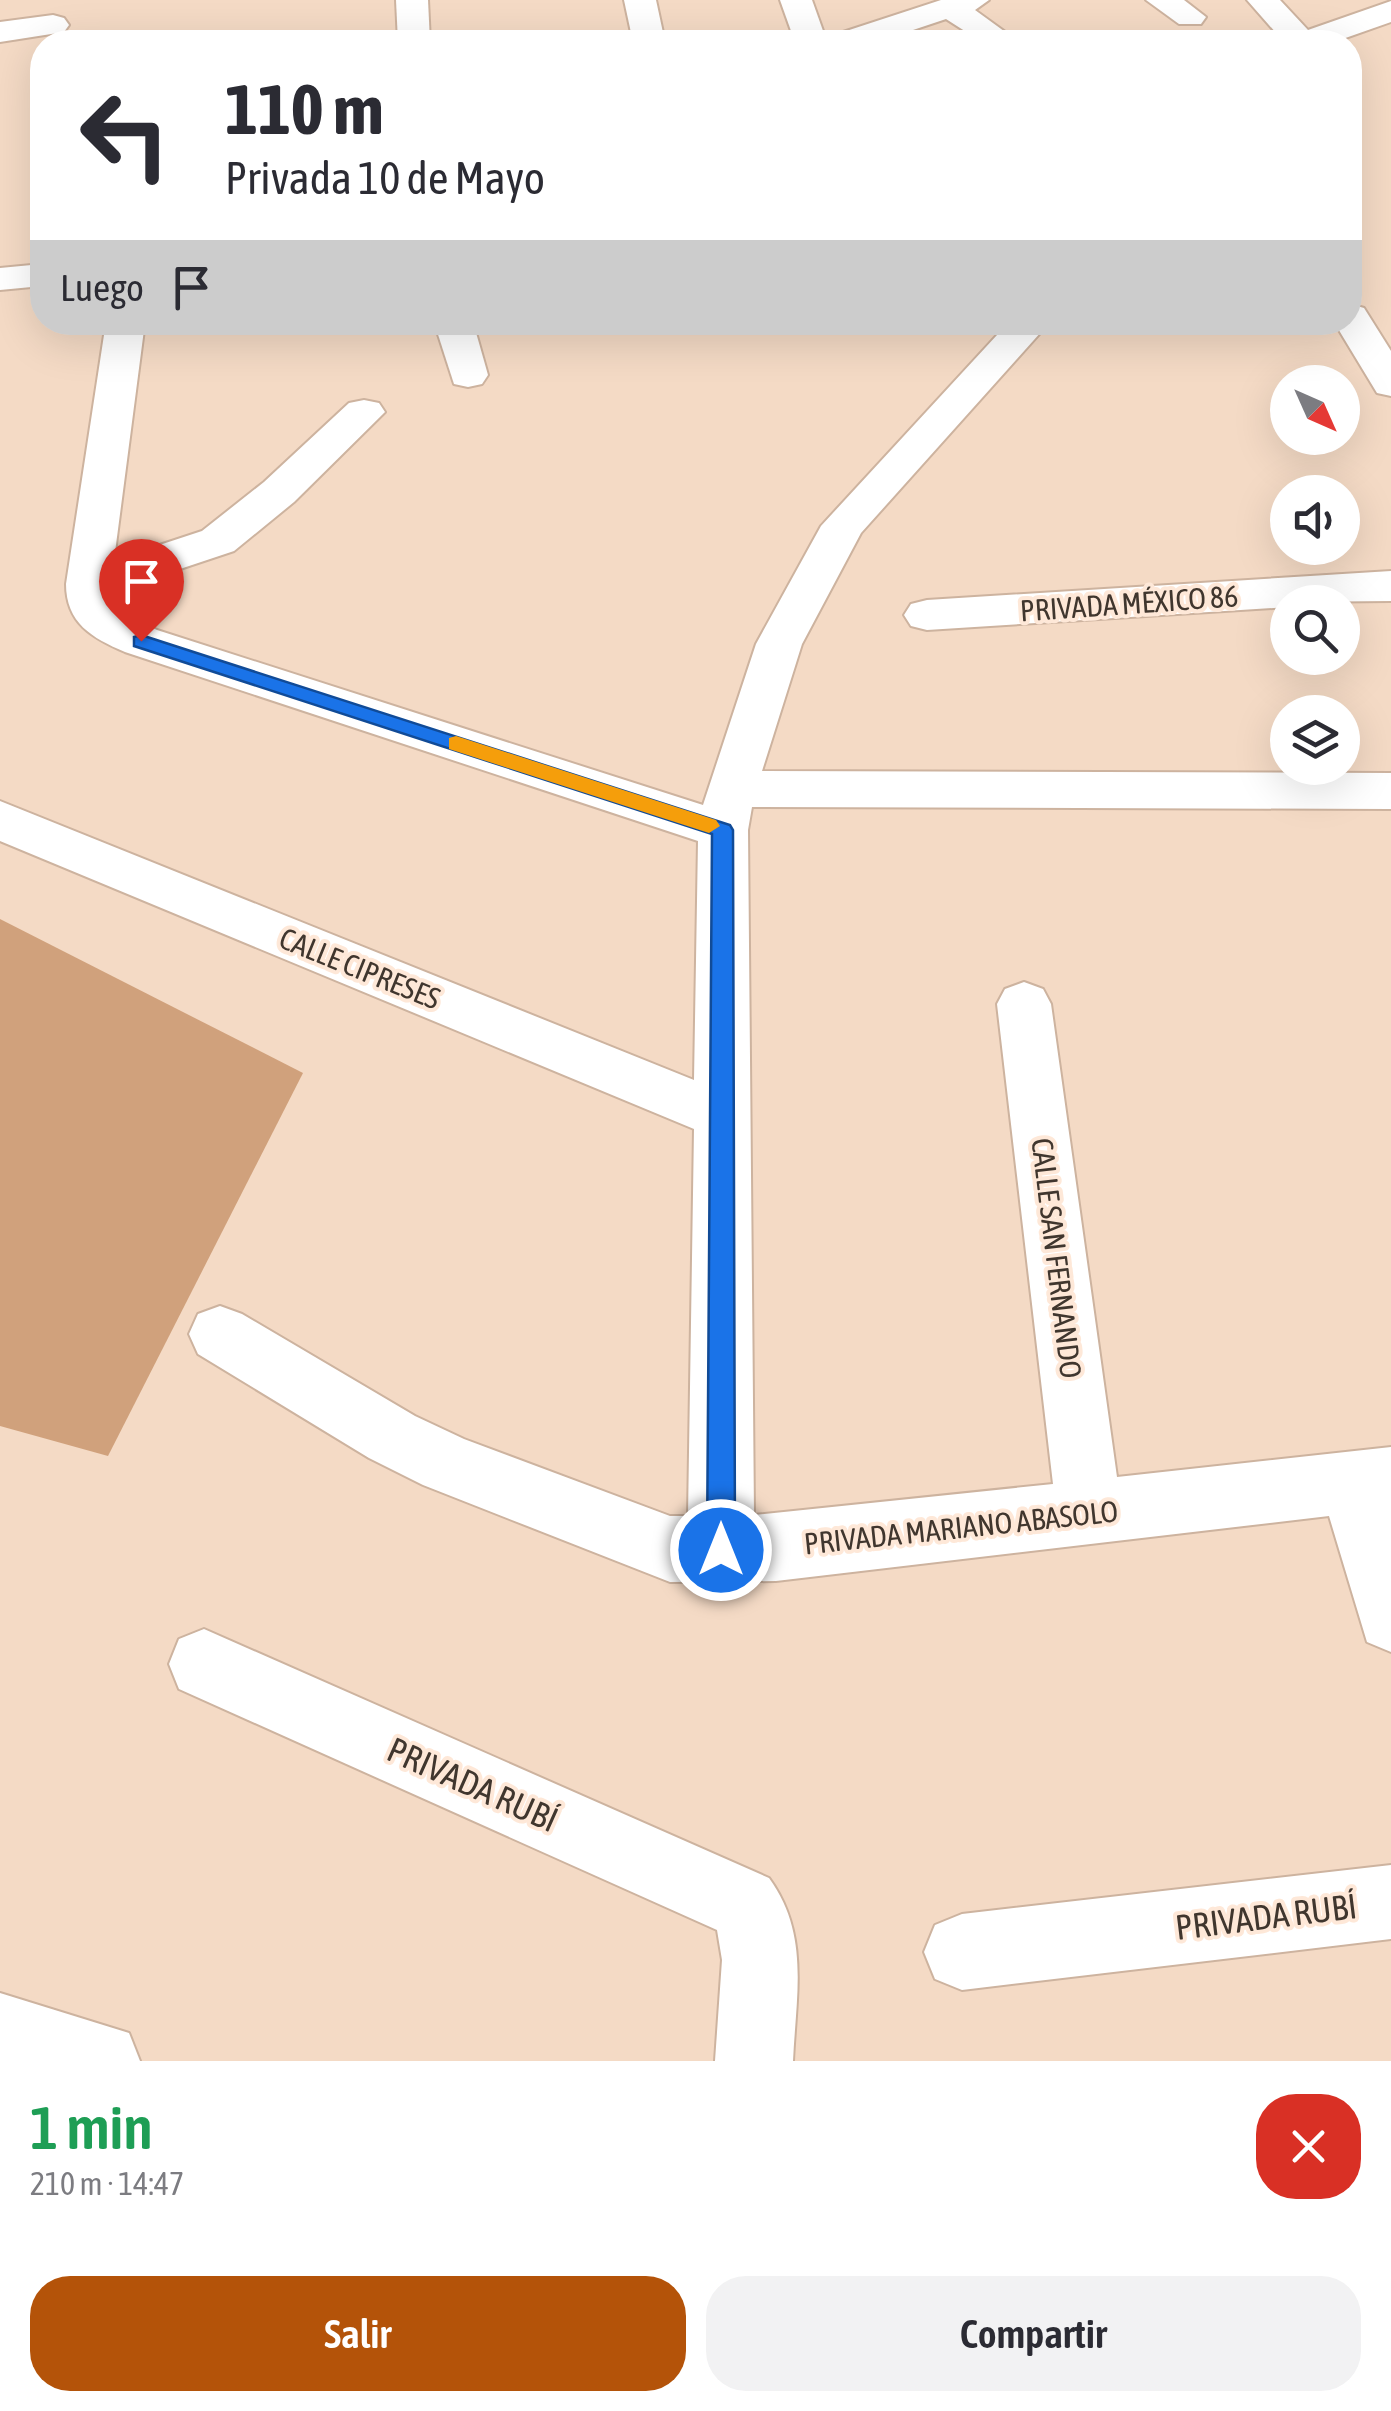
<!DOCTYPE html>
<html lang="es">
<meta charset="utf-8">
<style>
body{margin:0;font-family:"Asap Condensed",sans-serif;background:#f2f2f3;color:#2b2b33;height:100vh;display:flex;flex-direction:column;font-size:38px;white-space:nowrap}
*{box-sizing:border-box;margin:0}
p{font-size:32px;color:#7c7c81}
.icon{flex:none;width:55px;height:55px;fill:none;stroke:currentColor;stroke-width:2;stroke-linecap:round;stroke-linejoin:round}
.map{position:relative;height:2061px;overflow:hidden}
.sheet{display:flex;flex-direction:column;background:#fff;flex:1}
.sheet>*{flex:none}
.hud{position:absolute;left:30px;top:30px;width:1332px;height:305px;border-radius:40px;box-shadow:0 10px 40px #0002;background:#fff;color:#2b2b33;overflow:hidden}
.needle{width:65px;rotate:135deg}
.fabs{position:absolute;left:1270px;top:365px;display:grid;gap:20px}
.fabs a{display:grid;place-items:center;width:90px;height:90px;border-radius:50%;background:#fff;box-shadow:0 10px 40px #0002;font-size:50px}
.pin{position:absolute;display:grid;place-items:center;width:85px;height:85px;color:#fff;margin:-102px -42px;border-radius:50% 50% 50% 0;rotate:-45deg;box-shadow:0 0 10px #0007}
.pin .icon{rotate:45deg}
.me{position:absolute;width:110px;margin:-55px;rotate:0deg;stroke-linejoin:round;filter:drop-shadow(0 0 8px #0008)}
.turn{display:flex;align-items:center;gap:35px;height:210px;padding:0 30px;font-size:45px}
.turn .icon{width:130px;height:130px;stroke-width:2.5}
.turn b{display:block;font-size:70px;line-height:85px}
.then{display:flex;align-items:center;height:95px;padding:0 30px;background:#0003;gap:20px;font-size:38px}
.round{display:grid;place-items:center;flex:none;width:105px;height:105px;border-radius:40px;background:#f2f2f3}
.head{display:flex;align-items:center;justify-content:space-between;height:170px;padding:0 30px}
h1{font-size:60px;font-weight:600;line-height:75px;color:#1e9e55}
.action{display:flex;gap:20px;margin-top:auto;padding:20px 30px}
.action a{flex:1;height:115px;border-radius:40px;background:#b45309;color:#fff;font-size:40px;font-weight:600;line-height:115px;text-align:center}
.action a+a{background:#f2f2f3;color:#2b2b33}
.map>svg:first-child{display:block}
.green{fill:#d0a17c}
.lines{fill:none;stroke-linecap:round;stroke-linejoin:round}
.street-casing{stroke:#cdb39f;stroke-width:4}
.street{fill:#fff;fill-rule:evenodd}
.route{fill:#1a73e8;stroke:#114b97;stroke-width:2.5}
.slow{fill:#f59e0b}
.labels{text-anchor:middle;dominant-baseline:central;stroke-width:8;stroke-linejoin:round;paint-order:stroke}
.street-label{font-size:30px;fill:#40362e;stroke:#fee8d8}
.near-street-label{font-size:35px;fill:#40362e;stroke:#fee8d8}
</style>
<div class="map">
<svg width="1391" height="2061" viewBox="0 0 1391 2061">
<rect width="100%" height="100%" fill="#f4dac5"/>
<!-- green -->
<polygon class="green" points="0,919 303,1073 108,1456 0,1426"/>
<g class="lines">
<!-- street casing -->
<g class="street-casing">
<g id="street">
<polygon points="396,0 428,0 430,42 398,42"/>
<polygon points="624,0 656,0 665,42 633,42"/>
<polygon points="780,0 812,0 827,42 795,42"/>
<polygon points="941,0 989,0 975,10 1019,42 982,42 946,19 877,42 830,42 834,35"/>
<polygon points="1146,0 1184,0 1206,17 1201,24 1179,24"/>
<polygon points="1247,0 1280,0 1308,30 1391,1 1391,22 1334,42 1284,42"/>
<polygon points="53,15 64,18 69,25 64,32 0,42 0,22"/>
<polygon points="42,264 42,286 0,290 0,268"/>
<polygon points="1350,304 1364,308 1391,351 1391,396 1377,393 1334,322 1350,322"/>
<path d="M106,322h39l-31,238 88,-29 62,-49 85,-79 15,-3 15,3 6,9 -91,90 -60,49 -123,41 7,19 39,19 546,175 53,-161 65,-118 188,-204h41l-189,211 -59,111 -40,127 629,2v36l-639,-2 -4,23 6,685 299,-31 -56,-480 8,-15 19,-7 19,7 8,15 66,473 274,-30v205l-24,-10 -38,-126 -553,65 -106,1 -247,-97 -54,-27 -171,-104 -9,-20 9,-20 22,-8 22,8 173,102 49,23 206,77h18l6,-387 -694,-288v-40l694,279 4,-239 -573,-189c-33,-14 -59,-29 -59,-68z"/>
<polygon points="434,322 473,322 488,375 482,384 468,387 454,384"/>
<polygon points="1391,571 1391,601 1288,602 1288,607 927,630 911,626 904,615 911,604 927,600"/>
<path d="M204,1629l565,249c41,56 27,117 24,183h-78l7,-101 -5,-30 -538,-241 -10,-25 10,-25z"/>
<polygon points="1391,1865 1391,1939 962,1990 935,1979 924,1952 935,1925 962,1914"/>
<polygon points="0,1993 129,2033 140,2061 0,2061"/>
</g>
</g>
<!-- street -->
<use href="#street" class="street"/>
</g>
<!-- route -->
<polygon class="route" points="141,635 730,825 733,830 735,1550 731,1559 721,1563 711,1559 707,1550 712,834 134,646 134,637"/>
<!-- slow -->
<polygon class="slow" points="456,736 716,820 720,826 709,833 449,749 449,738"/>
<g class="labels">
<!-- street labels -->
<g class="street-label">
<text transform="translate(1129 603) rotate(-4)">PRIVADA MÉXICO 86</text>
<text transform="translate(360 968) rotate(22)">CALLE CIPRESES</text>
<text transform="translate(1057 1258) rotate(83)">CALLE SAN FERNANDO</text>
<text transform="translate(961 1527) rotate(-6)">PRIVADA MARIANO ABASOLO</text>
</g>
<!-- near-street labels -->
<g class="near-street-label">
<text transform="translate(473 1784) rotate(24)">PRIVADA RUBÍ</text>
<text transform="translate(1266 1916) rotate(-7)">PRIVADA RUBÍ</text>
</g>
</g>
</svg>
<div class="fabs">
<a><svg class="needle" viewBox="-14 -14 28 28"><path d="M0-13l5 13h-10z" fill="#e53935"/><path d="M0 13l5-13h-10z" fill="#7c7c81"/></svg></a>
<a><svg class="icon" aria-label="sound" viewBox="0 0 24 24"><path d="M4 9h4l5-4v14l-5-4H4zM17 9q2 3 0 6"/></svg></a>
<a><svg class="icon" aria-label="search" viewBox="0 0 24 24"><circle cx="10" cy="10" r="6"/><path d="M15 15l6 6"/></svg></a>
<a><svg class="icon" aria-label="layers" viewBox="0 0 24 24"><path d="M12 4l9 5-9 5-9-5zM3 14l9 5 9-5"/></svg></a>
</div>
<div class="pin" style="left:141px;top:641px;background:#d93025"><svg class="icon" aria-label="arrive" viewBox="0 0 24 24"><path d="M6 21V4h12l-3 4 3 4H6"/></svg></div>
<svg class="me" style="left:721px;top:1550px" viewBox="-20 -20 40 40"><circle r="17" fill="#1a73e8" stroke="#fff" stroke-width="3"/><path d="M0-11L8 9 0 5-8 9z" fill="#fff"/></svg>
<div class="hud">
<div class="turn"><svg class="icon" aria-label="left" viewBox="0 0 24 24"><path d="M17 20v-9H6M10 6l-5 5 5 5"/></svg><div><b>110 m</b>Privada 10 de Mayo</div></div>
<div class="then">Luego<svg class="icon" aria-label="arrive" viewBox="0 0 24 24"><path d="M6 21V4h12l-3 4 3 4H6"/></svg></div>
</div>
</div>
<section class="sheet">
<div class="head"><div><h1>1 min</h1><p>210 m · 14:47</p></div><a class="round" style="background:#d93025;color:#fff"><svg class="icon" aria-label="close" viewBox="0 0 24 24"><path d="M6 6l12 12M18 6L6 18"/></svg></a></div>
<div class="action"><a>Salir</a><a>Compartir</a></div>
</section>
